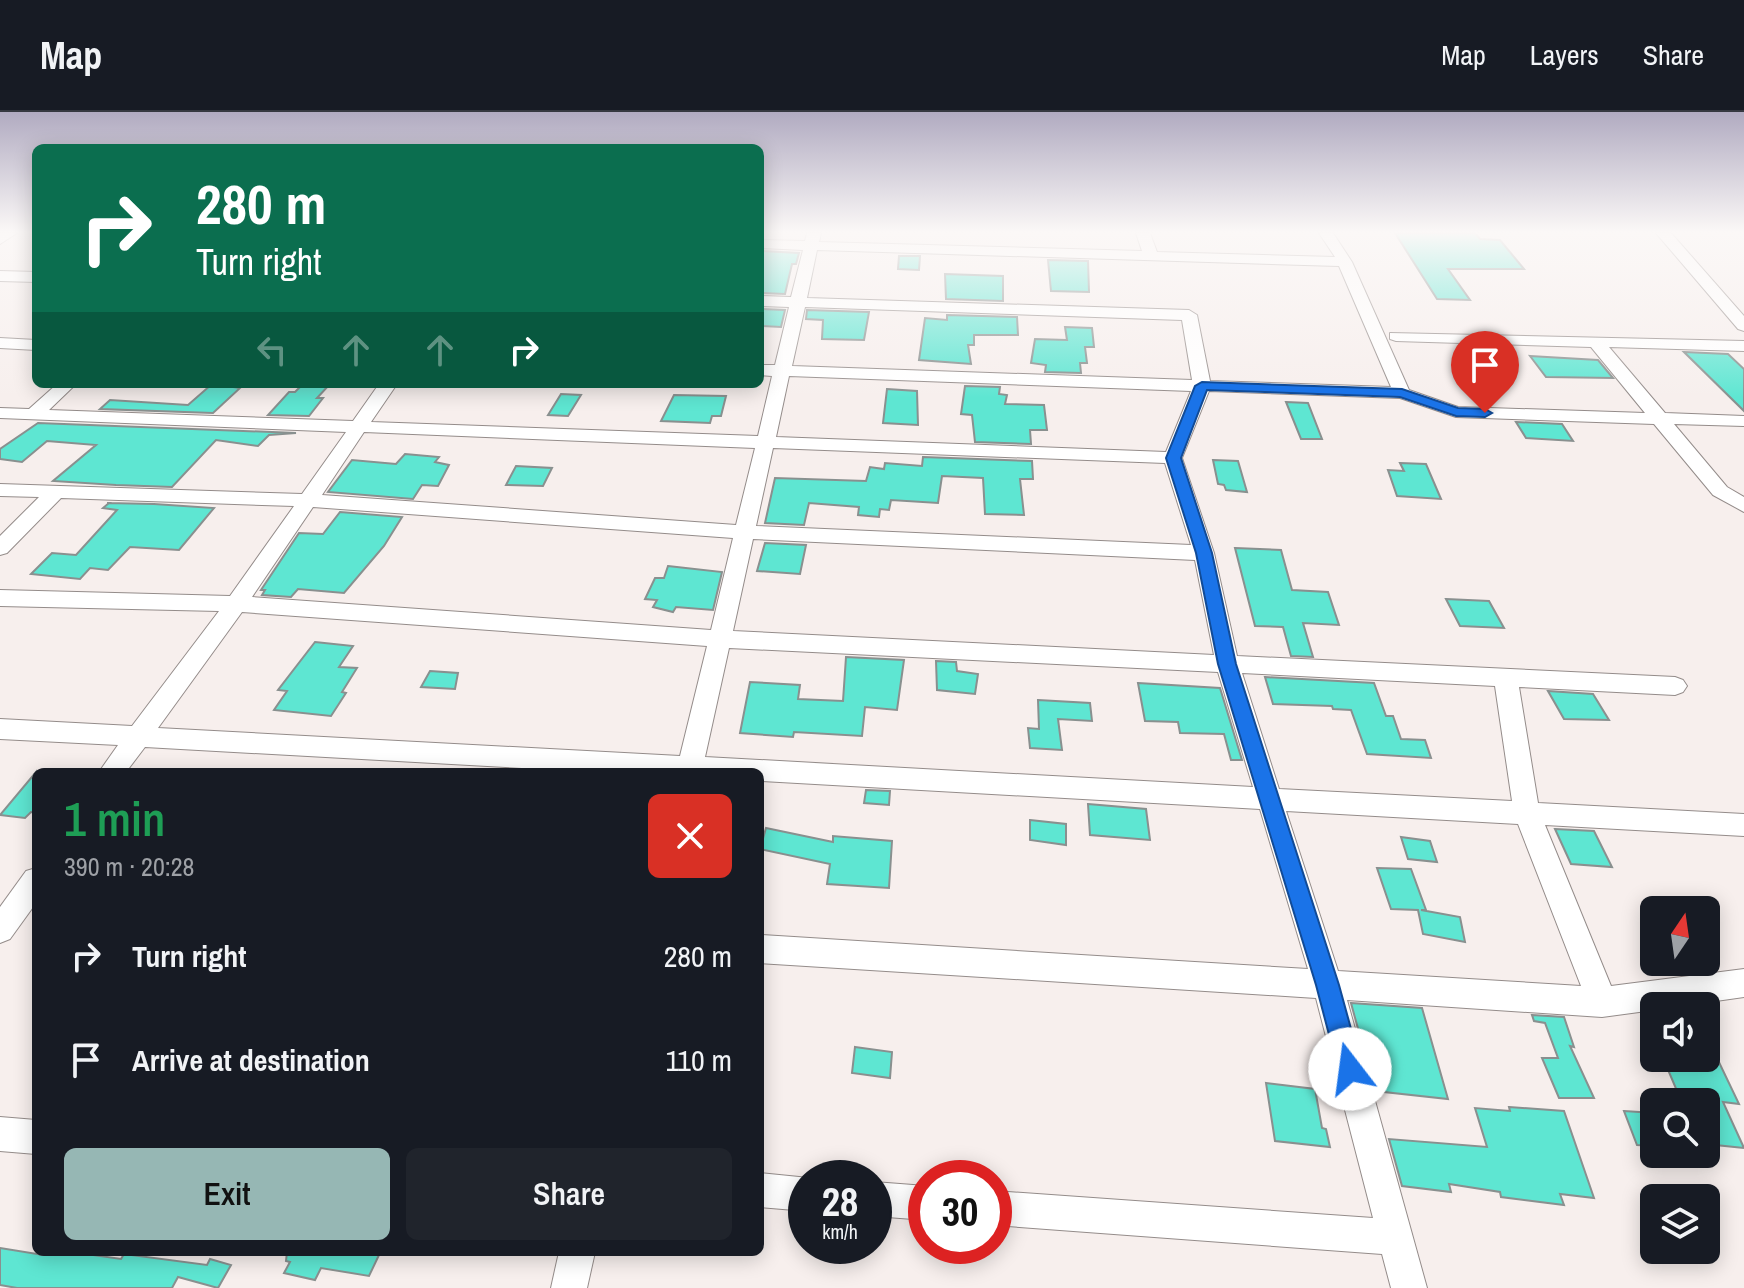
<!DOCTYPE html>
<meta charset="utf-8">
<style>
body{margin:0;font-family:"Archivo Narrow",sans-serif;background:#20242c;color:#f1f3f6;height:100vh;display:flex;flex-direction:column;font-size:30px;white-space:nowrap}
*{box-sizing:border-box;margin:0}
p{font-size:26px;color:#9ea1a6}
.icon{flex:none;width:44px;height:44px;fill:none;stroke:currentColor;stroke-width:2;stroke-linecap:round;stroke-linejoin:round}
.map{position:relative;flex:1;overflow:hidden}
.details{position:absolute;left:32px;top:656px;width:732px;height:488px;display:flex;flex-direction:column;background:#171b24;border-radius:12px;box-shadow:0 4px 20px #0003}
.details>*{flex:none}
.guide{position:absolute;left:32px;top:32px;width:732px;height:244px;border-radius:12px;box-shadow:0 4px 20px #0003;background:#0b6e4f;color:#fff;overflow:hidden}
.needle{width:52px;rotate:13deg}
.controls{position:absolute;left:1640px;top:784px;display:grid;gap:16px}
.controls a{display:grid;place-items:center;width:80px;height:80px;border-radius:12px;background:#171b24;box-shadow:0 4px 20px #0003;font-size:40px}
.speed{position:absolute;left:788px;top:1048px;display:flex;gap:16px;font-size:40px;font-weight:700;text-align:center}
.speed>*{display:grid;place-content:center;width:104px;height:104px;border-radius:50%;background:#171b24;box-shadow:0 4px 20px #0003;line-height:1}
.speed small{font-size:20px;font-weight:400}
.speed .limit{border:12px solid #d22;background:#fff;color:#111}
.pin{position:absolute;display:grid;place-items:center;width:68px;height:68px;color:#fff;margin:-82px -34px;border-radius:50% 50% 50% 0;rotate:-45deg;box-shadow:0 0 8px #0007}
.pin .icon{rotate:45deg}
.me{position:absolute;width:88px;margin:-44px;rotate:345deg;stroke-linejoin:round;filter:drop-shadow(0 0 6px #0008)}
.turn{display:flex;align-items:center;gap:28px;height:168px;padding:0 32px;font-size:36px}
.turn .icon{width:104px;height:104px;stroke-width:2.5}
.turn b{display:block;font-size:56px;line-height:68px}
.lanes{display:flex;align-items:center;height:76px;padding:0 32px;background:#0003;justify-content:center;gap:40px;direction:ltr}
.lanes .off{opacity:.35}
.round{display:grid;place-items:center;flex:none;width:84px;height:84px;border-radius:12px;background:#20242c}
.headline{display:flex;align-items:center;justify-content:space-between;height:136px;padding:0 32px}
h1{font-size:48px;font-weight:600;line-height:60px;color:#1e9e55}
.action{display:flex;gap:16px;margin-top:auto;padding:16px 32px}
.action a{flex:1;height:92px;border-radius:12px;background:#96b7b4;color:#111;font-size:32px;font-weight:600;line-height:92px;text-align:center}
.action a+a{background:#20242c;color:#f1f3f6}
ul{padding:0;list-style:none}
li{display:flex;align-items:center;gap:24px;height:104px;padding:0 32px}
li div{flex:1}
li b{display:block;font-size:30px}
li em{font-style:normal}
header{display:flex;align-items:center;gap:48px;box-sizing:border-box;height:112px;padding:0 40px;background:#171b24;border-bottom:2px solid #363941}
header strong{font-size:38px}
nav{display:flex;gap:44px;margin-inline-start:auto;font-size:28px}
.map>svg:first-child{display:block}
.building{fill:#5ee6d2;stroke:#89908f;stroke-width:2}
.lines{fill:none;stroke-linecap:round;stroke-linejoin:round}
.minor-casing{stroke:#948c8a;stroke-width:2}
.minor{fill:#fff;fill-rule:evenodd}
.route{fill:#1a73e8;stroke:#114b97;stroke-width:2}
</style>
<header>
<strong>Map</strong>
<nav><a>Map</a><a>Layers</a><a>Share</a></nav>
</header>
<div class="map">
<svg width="1744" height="1176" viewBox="0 0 1744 1176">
<rect width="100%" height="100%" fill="#f7efed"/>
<!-- building -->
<g class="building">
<polygon points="1395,121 1475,121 1480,127 1500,128 1524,157 1448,157 1470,188 1437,187"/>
<polygon points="760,139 799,141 796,152 792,152 785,182 760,181"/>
<polygon points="899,144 920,144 919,158 898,157"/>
<polygon points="1048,148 1088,149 1089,180 1051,179"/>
<polygon points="945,162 1003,164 1003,189 946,187"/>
<polygon points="760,197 785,198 781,215 760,214"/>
<polygon points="807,198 869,200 864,228 822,227 823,208 806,207"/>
<polygon points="947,203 1017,205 1018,223 974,223 974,233 968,233 971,252 919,248 925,206 947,208"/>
<polygon points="1065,215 1092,216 1094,235 1085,235 1087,251 1080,251 1081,261 1045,260 1046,253 1031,251 1035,227 1067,228"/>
<polygon points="1684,240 1728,242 1744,257 1744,299"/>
<polygon points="1530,244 1598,248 1613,266 1546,265"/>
<polygon points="212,272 240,276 213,301 100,297 110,288 188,293"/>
<polygon points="303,272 330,272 317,286 323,286 309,304 268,303 289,280 295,280"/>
<polygon points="965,274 1000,275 999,282 1007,283 1005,292 1044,293 1047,318 1030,318 1031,332 975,330 972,303 961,302"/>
<polygon points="887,277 917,279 918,313 883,311"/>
<polygon points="561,282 581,283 568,304 548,303"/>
<polygon points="674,283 726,284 721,304 712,304 710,311 661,309"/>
<polygon points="1286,290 1308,291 1322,327 1301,327"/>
<polygon points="1516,310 1562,312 1573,329 1526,326"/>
<polygon points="38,311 296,321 269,323 258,334 216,328 172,375 116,373 53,369 96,333 47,329 22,350 0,347 0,337"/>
<polygon points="405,342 439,345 435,350 449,353 438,374 422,373 413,387 328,380 352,348 396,352"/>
<polygon points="923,345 1032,349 1033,367 1020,367 1024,403 985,402 983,366 942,364 938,391 891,388 889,398 880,397 879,405 858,403 859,395 809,391 804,413 765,411 775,366 866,369 870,355 884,357 885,351 922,354"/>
<polygon points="1213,348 1238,349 1247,380 1226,378 1224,373 1218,372"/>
<polygon points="1400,351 1426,352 1441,387 1397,384 1388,358 1404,359"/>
<polygon points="516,354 552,356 543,374 506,373"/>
<polygon points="107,391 154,392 214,396 179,438 130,435 108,458 90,456 80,467 31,462 52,441 76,443 117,398 103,396 109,391"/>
<polygon points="340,400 402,405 384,434 344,481 298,477 291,485 262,483 265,478 261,478 299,421 323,422"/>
<polygon points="765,431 806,433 800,462 757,459"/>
<polygon points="1235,436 1281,438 1292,478 1328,480 1339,513 1303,511 1313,545 1291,544 1283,515 1255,514"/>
<polygon points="668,454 722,460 713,498 676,495 673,500 653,495 657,488 645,487 655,466 664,466"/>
<polygon points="1446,487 1489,489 1504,516 1460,514"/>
<polygon points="315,530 353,534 339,555 357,556 342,580 346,581 331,604 274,598 287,579 278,578"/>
<polygon points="846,545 904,548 897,598 865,595 862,624 794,620 793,625 740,621 750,570 800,573 798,587 843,589"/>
<polygon points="936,549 956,550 957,559 978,562 975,582 937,578"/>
<polygon points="430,559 458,561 455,577 421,575"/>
<polygon points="1265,565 1374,571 1386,604 1393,604 1401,627 1425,628 1431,646 1367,642 1351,598 1333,597 1332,594 1273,592"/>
<polygon points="1138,571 1220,576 1242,648 1231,648 1224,622 1180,621 1178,610 1145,609"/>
<polygon points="1548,579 1593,582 1609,608 1564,607"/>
<polygon points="1038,588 1090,591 1092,609 1058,607 1062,638 1030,636 1028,616 1039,617"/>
<polygon points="36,660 36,701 31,700 25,706 0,703"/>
<polygon points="866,678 890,679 889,693 864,691"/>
<polygon points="1088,692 1146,697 1150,728 1090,723"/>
<polygon points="1030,708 1066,712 1066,733 1030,728"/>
<polygon points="766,716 833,730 833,724 892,729 889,776 827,772 830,752 760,737"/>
<polygon points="1555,717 1594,719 1612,755 1571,752"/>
<polygon points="1401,725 1430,729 1437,750 1408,747"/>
<polygon points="1377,756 1411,757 1426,798 1421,798 1460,805 1465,830 1423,822 1418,798 1391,797"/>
<polygon points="1351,891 1422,896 1448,987 1375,979"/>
<polygon points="1532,903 1564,905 1574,935 1570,934 1594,986 1559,986 1542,946 1558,946 1545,911 1534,909"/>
<polygon points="855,935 892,940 890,966 852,961"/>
<polygon points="1663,946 1717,946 1739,992 1723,990 1744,1036 1706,1032 1706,988 1680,986"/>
<polygon points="1266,971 1315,977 1322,1016 1326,1017 1330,1035 1275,1029"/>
<polygon points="1509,995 1564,999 1594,1086 1560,1082 1564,1093 1501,1085 1500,1080 1449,1072 1451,1080 1402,1074 1389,1027 1487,1035 1475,996 1510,999"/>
<polygon points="1624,999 1654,1001 1654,1034 1637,1033"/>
<polygon points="0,1136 43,1143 45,1140 72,1140 121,1147 124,1142 207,1153 210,1147 231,1153 218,1176 178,1165 172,1176 17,1176 0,1173"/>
<polygon points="287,1140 360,1140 379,1143 369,1164 321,1156 315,1168 284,1161 290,1150 286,1149"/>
</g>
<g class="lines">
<!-- minor casing -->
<g class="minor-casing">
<g id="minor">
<polygon points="0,121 17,121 0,132"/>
<path d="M807,121h14l-2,9 323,9 -6,-18h14l7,19 178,5 -16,-24h14l19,29 57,128 49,17 187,6 -54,-66 -195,-6 -6,-2v-6l354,8v10l-135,-4 56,66 79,3v10l-70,-2 53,63 17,10v15l-31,-17 -59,-71 -198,-7 -56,-19 -191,-7 -27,67 32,95 23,103 438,21 8,3 4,6 -4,6 -8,3 -156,-8 19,116 206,11v22l-199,-11 66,161 133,-17v28l-63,9h-27v4l-52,7 -255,-17 80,288h-36l-9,-34 -388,-29v-34l379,27 -57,-220 -556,-35v-28l548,34 -48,-160 -500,-28v-9h-165l-450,-25 -19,25h-27l19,-27 -118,-6v-20l132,7 87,-115 -219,-5v-16l230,6 64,-90 -233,-8 -54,55 -7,2v-19l39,-39 -39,-1v-12l302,10 44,-62 -346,-14v-10l29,1 28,-25h19l-27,26 304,11 26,-37h18l-26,38 387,14 14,-60 -12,-1v-10h15l14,-58 -29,-1v-10l31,1 12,-47 -43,-2v-8l45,1zM817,138l522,16 52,121 -181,-6 -13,-66 -8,-5 -382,-12zM805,195l377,13 10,60 -400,-14zM789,264l402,15 -25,61 -390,-15zM364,320l391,16 -19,77 -414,-30zM773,336l392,15 26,82 -435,-19zM313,395l420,31 -22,92 -459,-33zM753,427l442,21 19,95 -481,-24zM242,500l465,34 -27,110 -522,-28zM729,536l489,24 35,115 -548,-30zM1242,561l253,13 17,115 -233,-12zM1286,699l232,13 63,162 -243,-15z"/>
<polygon points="1656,121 1671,121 1744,204 1744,219 1738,217"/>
<polygon points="0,159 36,160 36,170 0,169"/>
<polygon points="0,226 36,228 36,238 0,236"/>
<polygon points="36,756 36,791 10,827 0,831 0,795 26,759"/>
<polygon points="0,1005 36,1008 36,1042 0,1039"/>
<polygon points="760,1061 809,1066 806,1066 806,1099 760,1095"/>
<polygon points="874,1070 926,1074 926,1108 874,1104"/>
<polygon points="559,1140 595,1140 587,1176 551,1176"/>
</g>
</g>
<!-- minor -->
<use href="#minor" class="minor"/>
</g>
<!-- sky -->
<linearGradient id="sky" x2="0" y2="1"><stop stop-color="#b1abc1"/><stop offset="0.42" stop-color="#fbf8f7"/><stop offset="1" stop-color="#fbf8f7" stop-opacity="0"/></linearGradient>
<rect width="1744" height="286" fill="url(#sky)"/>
<!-- route -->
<polygon class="route" points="1202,270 1402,277 1458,296 1485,297 1492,301 1485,305 1456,304 1400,285 1207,278 1181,346 1212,441 1236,552 1339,873 1362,957 1358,966 1350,969 1341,966 1338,957 1316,873 1218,552 1196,441 1166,346 1195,274"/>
</svg>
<div class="controls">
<a><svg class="needle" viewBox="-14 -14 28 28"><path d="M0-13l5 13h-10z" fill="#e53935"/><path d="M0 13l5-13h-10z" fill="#9ea1a6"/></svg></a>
<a><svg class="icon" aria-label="sound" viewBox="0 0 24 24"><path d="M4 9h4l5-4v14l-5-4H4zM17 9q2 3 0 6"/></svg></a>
<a><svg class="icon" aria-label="search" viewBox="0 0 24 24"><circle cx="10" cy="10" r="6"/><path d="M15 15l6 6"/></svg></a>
<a><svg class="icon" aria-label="layers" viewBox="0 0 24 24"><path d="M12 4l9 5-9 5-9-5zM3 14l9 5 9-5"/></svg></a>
</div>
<div class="speed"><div>28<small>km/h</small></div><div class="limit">30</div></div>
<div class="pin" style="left:1485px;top:301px;background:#d93025"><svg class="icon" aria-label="arrive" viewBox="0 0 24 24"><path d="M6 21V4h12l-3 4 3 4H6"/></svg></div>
<svg class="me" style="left:1350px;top:957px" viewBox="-20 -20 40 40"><circle r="19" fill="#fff"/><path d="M0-13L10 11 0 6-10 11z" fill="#1a73e8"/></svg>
<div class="guide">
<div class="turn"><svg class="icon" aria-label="right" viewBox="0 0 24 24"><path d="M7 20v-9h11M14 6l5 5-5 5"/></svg><div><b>280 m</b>Turn right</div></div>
<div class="lanes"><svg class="icon off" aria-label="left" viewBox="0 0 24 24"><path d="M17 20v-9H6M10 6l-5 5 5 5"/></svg><svg class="icon off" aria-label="ahead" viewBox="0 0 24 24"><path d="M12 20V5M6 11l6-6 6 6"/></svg><svg class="icon off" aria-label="ahead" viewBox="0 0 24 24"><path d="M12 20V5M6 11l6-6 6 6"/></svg><svg class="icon" aria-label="right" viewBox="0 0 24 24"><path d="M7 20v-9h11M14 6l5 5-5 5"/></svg></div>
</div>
<section class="details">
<div class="headline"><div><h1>1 min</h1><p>390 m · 20:28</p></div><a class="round" style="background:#d93025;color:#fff"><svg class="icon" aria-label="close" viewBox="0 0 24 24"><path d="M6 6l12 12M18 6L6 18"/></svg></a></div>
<ul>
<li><svg class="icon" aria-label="right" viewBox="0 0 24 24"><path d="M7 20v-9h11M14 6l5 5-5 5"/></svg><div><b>Turn right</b></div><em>280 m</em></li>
<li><svg class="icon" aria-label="arrive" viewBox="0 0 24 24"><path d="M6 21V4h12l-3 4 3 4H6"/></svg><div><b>Arrive at destination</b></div><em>110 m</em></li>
</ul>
<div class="action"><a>Exit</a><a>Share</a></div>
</section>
</div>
